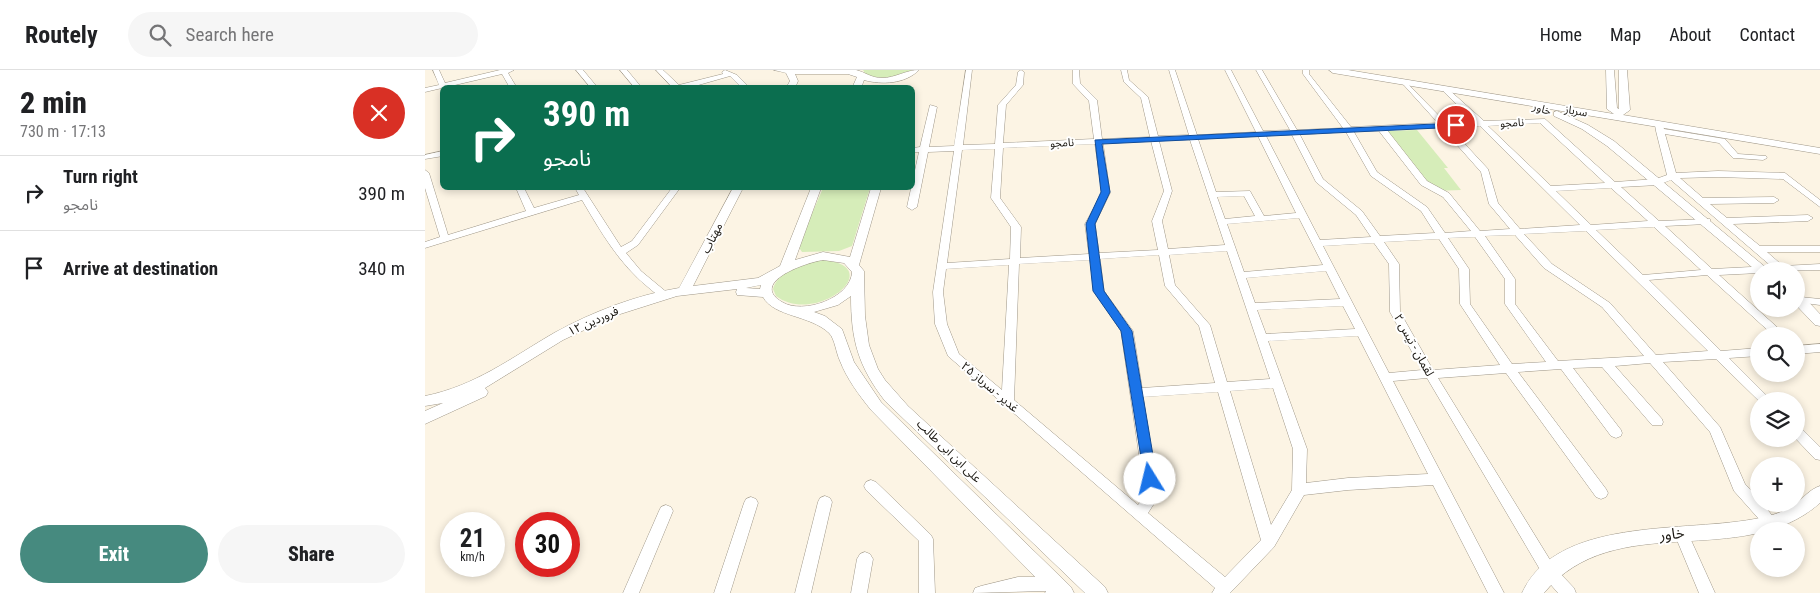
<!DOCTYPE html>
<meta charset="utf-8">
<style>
body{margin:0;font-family:"Roboto Condensed","Noto Sans Arabic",sans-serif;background:#f6f6f6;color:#202124;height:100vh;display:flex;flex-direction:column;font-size:19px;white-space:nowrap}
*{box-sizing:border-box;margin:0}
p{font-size:16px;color:#757577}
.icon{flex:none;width:28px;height:28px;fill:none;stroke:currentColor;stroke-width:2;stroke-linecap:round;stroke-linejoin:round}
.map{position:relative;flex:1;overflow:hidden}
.details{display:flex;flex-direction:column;background:#fff;width:425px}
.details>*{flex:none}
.banner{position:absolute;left:15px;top:15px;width:475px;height:105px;border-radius:8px;box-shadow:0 2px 8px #0003;background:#0b6e4f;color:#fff;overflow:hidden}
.controls{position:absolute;left:1325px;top:192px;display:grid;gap:10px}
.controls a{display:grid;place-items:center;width:55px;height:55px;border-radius:50%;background:#fff;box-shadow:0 2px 8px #0003;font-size:25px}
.speed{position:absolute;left:15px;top:442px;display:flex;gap:10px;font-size:25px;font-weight:700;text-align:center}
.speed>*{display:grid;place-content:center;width:65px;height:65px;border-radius:50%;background:#fff;box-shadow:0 2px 8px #0003;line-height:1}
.speed small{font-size:12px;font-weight:400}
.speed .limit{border:8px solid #d22;background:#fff;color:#111}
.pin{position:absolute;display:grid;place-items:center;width:42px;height:42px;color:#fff;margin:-21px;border:2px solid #fff;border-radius:50%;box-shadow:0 1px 5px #0007}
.me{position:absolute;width:55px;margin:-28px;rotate:351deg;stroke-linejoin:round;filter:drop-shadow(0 0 4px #0008)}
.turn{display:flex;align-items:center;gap:18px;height:105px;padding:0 20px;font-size:22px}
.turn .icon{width:65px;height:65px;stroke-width:2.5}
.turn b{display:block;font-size:35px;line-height:42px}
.round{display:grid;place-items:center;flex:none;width:52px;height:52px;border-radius:26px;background:#f6f6f6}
.headline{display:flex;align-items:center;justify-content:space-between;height:85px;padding:0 20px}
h1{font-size:30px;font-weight:800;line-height:38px}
.cta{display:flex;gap:10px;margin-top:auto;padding:10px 20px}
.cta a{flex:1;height:58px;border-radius:30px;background:#468a7f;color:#fff;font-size:20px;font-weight:800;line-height:58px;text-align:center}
.cta a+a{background:#f6f6f6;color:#202124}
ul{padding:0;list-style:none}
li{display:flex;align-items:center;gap:15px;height:75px;padding:0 20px;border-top:1px solid #e0e0e0}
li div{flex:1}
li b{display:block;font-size:19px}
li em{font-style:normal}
header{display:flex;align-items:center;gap:30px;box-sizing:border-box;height:70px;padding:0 25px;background:#fff;border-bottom:1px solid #e0e0e0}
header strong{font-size:24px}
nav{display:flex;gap:28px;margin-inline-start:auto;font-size:18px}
.search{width:350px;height:45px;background:#f6f6f6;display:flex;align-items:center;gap:12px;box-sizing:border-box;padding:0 18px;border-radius:28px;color:#757577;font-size:19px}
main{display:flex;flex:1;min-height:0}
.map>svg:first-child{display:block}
.green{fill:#d6edb9}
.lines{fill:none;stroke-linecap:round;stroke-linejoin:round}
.minor-casing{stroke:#9f9788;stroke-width:1}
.tertiary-casing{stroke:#9f9788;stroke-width:1}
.minor{fill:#fff;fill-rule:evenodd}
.tertiary{fill:#fff;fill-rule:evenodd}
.route{fill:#1a73e8;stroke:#114b97}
.labels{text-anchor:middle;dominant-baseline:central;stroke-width:4;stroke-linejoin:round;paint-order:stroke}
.far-street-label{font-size:11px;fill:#17140e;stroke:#fff}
.street-label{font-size:12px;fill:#17140e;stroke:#fff}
.near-street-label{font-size:15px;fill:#17140e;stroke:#fff}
</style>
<header>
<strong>Routely</strong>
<div class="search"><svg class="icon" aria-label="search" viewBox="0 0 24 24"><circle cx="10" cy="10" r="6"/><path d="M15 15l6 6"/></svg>Search here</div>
<nav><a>Home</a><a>Map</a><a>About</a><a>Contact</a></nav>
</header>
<main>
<section class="details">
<div class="headline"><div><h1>2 min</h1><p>730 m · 17:13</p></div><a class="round" style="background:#d93025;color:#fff"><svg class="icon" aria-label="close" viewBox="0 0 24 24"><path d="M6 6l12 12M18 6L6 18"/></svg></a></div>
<ul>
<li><svg class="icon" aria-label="right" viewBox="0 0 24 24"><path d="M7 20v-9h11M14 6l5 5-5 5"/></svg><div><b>Turn right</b><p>نامجو</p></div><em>390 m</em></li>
<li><svg class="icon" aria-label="arrive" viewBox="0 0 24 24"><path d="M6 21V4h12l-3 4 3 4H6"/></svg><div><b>Arrive at destination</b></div><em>340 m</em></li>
</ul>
<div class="cta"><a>Exit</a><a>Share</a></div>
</section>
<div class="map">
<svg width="1395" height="523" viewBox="0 0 1395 523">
<rect width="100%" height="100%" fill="#fcf4e4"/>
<!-- green -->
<g class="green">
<path d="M438,0h49c-13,8 -31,10 -46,5z"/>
<polygon points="992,60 1023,98 1019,98 1036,120 1009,121 962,61"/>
<polygon points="398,118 445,118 427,176 414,181 377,182 373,176"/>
<path d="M400,190c63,8 -10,66 -49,36l-3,-7c5,-19 34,-28 52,-29z"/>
</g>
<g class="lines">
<!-- minor casing -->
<g class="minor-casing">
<g id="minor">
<polygon points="8,0 14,0 20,13 75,0 89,0 83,3 92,18 85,18 77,4 0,22 0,18 14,15"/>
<polygon points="151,0 158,0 173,18 166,18"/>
<polygon points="195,0 202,0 217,18 210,18"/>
<polygon points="231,0 238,0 254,15 298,4 297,2 300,0 312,5 325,18 317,18 305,6 263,18 248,18"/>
<path d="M541,0h6l-9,75 32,-1 3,-39 18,-20 2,-13 3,-2 3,2 -1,13 -17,20 -3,38 91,-4 -5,-38 -16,-17v-14h6l1,13 17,17 5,39 48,-2 -9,-39 -17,-16 -3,-12h6l2,10 19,17 10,39 31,-1 -20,-65h6l22,65 59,-3 -31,-62h6l32,61 27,-1 -34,-60h6l35,60 46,-2 -40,-54v-4h6v4l42,53 87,-4 -36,-40 -2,-1 4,-2 42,43 29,-1 -31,-30v-4h3l37,33 61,-2 70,63 41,-3 11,-4 -11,-44 -1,-6 4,-2h3l2,6 61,10 13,15 28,2 1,2 -4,2 -27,-2h-3l-14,-15 -54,-9 11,39 42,-2 67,2 35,27v7l-37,-28 -65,-2 -38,1 23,20 71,-1 5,3 -5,3 -64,1 17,14 81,-3 5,3 -5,3 -75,3 27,22h60v6h-53l16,14 37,-2v6l-61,1v2l-40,2 68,61h-13l-67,-61 -58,5 72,71 38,-3v8l-30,2 43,43h-13l-43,-42 -53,3 57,65 25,57 14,15v5h4l15,19 -2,4 -5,2 -5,-2 -32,-36 -24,-59 -60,-69 -35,3 47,53 1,3 -1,3h-10l-50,-58 -29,1 48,62 1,3 -1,3 -5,2 -5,-2 -50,-67 -43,3 88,117 2,4 -2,4 -5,2 -5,-2 -90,-124 -68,5 117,190 19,20 2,5h-18l-13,-15 -118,-200 -34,3 111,212h-16l-55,-108 -85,5 -44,5 -30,52 -44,46h-18l3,-5 -267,-232 -13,-32 -2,-32 21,-141 -26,1 -11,55 -5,3 -5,-3 12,-55h-6v-4l7,-1 10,-42 7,2 -8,40 25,-1zM1115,53l65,60 -54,3 -63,-60zM1055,56l100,99 -60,4 -22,-26 -10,-34 -38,-41zM1017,58l39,44 8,32 21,25 -30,2 -31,-38 -22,-12 -40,-51zM954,61l42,54 22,12 28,34 -26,2 -18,-26 -50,-35 -23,-40zM921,62l25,44 50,35 14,22 -55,3 -18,-25 -39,-32 -23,-44zM867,65l24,47 40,33 15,22 -51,3 -54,-104zM833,66l38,77 -32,3 -14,-25 -34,1 -18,-53zM765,70l35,105 -57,4 -6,-28 10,-30 -13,-50zM726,71l13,50 -12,30 6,29 -59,3 -4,-29 15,-31 -7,-49zM670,74l7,49 -17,31 4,30 -69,4 1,-31 -21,-29 3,-50zM570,79l-4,49 20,29 -1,32 -63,4 15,-113zM1246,110l100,86 -59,3 -47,-43 42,-2 3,-1v-4l-51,2 -38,-34 37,-2zM1186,118l37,33 -57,4 -35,-34zM819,126l11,20 -30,3 -8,-22zM874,148l24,47 -79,7 -17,-48zM1229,157l47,43 -58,5 -47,-45zM1161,161l122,120 -52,4 -46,-52 -58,-39 -28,-30zM1090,165l29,33 58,39 42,49 -86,5 -43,-57v-25l-30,-43zM1050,167l30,42v25l41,58 -34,2 -42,-60 -1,-35 -21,-31zM1014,169l20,30 1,35 40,61 -67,5 -33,-58 -1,-48 -15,-22zM949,173l15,21 1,48 32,58 -33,3 -66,-127zM802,181l43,128 -43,3 -17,-57 -35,-40 -6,-30zM734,185l6,31 34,40 16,57 -73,5 -9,-57 -29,-40 -4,-32zM665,190l4,31 27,40 24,164 -7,10 -124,-105 5,-136zM584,195l-7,125 -43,-36 -12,-30 -4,-32 3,-23zM901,201l14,28 -85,4 -9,-25zM918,236l12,23 -89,5 -9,-24zM933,266l70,138 -80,4 -42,5 1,-34 -39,-108zM848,318l20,61 -1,41 -21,35 -41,-134zM793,322l43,148 -36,37 -77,-64 11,-17 -16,-99z"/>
<polygon points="18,81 18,86 0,89 0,85"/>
<path d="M0,100l4,3 19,62 78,-24 -10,-23h8l10,20 45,-13 -4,-7h8l38,59 11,-6 40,-53h8l-42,57 -12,8 15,18 29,24 -1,2c-8,2 -14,-4 -20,-9 -30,-24 -48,-56 -67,-88l-157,48v-6l15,-5 -15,-49z"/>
<polygon points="1375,227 1395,229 1395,235 1371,232 1371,228"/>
<polygon points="1395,274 1395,282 1371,284 1371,276"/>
<polygon points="1371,356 1376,358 1395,377 1395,390 1390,389 1371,369"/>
<polygon points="446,410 451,412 506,465 508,469 510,523 494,523 494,471 441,420 439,416 441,412"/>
<polygon points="400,426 405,428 407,432 386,523 370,523 393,432 395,428"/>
<polygon points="326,427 331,429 333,433 305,523 289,523 319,433 321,429"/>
<polygon points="241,435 246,437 248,441 214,523 198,523 234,441 236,437"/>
<polygon points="1256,457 1261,459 1290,523 1274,523 1249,463 1251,459"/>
<polygon points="440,482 445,484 448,489 442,523 426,523 432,489 435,484"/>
<polygon points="593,507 630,507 635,509 638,514 636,523 620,523 621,521 548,523 550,518 556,516"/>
</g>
</g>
<!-- tertiary casing -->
<g class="tertiary-casing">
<g id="tertiary">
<path d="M349,0c22,0 62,0 82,0 9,2 15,8 26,8 13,0 24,-8 37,-8 -14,14 -37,15 -55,10l-3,8h-9l5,-11 -9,-3h-53l3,7 -3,7h-9l4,-7 -4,-8z"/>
<polygon points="904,0 923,0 1189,44 1182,39 1181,0 1189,0 1192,38 1194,39 1194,0 1202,0 1205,40 1198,45 1395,78 1395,84 908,3"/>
<polygon points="1132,41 1163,55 1189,71 1345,201 1334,203 1182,76 1157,59 1129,46 1129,42"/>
<path d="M308,118h10l-50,98 65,-8 22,-12 31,-78h10l-26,72 28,-8 27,5 21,-69h10l-22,77 5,6 1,45 4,29 9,24 7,11 23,26 197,181 3,6h-23l-200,-192c-27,-35 -34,-61 -34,-105l-13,9 -24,7 11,4 17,13 12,33 27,40 190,185 3,6h-23l-180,-183c-12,-15 -24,-31 -31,-49 -4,-8 -5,-22 -11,-28 -19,-18 -55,-16 -66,-36l-26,-2 -1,-3 1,-3 -60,7 -63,20 -51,24 -78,48 3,4 -2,4 -61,28v-13l18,-8 -18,3v-10c50,-10 86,-38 129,-63 38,-21 82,-38 125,-45zM398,190l21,3 8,9c-1,26 -49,43 -70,30 -34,-20 26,-40 41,-42zM336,215l-1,4 -14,-1z"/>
<polygon points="1371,223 1376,224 1395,244 1395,256 1390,255 1371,235"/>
<path d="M1395,416v17c-78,69 -205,4 -276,90h-22c37,-81 176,-58 246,-77 9,-2 21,-7 28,-12 7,-6 14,-15 24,-18z"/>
</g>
</g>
<!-- minor -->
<use href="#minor" class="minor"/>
<!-- tertiary -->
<use href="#tertiary" class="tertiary"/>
</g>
<!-- route -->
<polygon class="route" points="1031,53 1034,54 1034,57 677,74 685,122 670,154 679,221 707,261 732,409 730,413 720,413 696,261 668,221 661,154 676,122 670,70"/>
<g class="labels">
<!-- far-street labels -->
<g class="far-street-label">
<text transform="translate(1117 39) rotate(17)">خاور</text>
<text transform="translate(1151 41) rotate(10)">سرباز</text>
<text transform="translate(1087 53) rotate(-3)">نامجو</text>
<text transform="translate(637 73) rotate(-3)">نامجو</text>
</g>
<!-- street labels -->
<g class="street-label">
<text transform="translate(287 168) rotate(-63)">مهتاب</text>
<text transform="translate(168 251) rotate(-24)">۱۲ فروردین</text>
<text transform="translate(989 275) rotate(61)">لقمان - تیس ۲</text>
<text transform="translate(565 317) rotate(40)">غدیر - سرباز ۲۵</text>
<text transform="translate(524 381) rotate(44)">علی ابن ابی طالب</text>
</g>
<!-- near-street labels -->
<g class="near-street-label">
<text transform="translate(1247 464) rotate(-6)">خاور</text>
</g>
</g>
</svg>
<div class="controls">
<a><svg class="icon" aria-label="sound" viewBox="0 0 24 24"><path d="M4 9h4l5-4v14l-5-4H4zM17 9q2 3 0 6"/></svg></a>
<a><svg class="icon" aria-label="search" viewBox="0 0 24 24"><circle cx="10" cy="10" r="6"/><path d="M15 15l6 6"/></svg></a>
<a><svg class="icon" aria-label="layers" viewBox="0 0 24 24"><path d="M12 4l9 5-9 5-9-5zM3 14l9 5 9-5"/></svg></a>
<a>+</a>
<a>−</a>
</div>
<div class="speed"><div>21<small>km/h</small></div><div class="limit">30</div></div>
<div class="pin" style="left:1031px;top:55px;background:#d93025"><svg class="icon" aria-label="arrive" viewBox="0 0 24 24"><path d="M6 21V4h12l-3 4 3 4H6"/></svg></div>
<svg class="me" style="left:725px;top:409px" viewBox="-20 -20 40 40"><circle r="19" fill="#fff"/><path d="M0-13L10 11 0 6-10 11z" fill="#1a73e8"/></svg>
<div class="banner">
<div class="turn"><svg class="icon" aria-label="right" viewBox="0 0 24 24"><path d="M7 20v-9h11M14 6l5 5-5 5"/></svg><div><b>390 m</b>نامجو</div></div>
</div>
</div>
</main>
